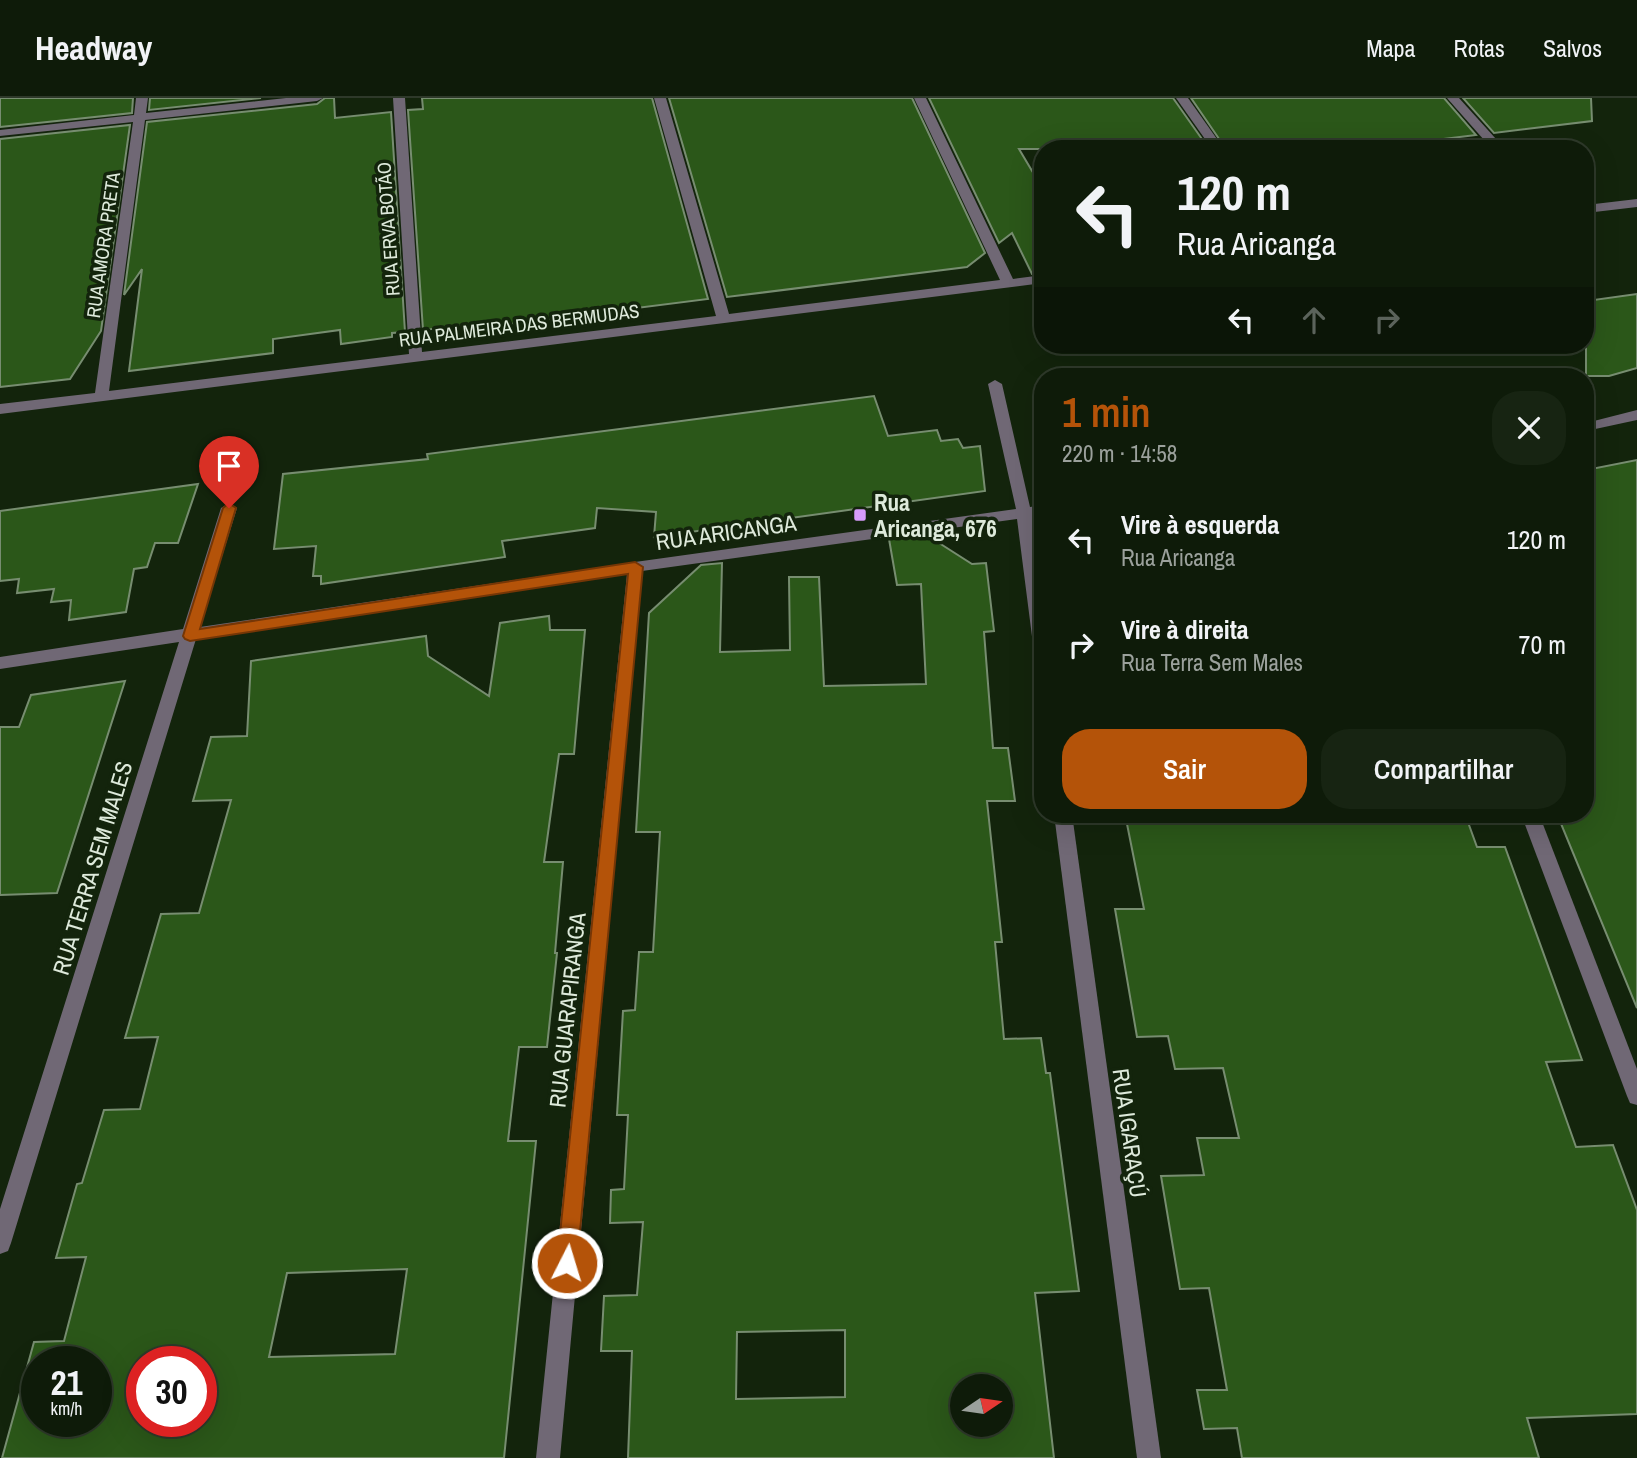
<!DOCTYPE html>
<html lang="pt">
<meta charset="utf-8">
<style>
body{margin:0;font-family:"Archivo Narrow",sans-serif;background:#172412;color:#f1f3f6;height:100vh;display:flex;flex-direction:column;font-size:26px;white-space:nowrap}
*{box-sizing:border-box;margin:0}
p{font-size:23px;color:#9ba19c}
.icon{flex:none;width:38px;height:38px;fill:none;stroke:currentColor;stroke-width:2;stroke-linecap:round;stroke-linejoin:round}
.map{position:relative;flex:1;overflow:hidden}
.side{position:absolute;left:1034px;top:270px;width:560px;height:455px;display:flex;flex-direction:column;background:#0e1b09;border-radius:28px;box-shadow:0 7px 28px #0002,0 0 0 2px #2e392a}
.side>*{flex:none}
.banner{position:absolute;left:1034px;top:42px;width:560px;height:214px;border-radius:28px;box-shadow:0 7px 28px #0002,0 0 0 2px #2e392a;background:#0e1b09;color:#f1f3f6;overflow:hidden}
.needle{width:46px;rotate:77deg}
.tools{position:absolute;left:950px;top:1276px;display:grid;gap:14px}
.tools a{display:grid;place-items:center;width:63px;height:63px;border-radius:50%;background:#0e1b09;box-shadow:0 7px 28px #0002,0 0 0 2px #2e392a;font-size:35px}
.speed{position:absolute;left:21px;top:1248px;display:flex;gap:14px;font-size:35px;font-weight:700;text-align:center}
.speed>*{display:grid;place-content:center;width:91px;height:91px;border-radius:50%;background:#0e1b09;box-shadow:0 7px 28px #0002,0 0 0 2px #2e392a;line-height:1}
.speed small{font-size:18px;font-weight:400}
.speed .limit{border:10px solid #d22;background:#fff;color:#111}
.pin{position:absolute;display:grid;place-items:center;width:60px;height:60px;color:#fff;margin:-72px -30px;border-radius:50% 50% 50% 0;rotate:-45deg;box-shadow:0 0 7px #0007}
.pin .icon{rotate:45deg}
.me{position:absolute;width:77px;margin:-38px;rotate:5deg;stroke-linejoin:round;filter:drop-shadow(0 0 5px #0008)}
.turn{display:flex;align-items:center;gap:24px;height:147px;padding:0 28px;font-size:32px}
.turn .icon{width:91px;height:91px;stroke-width:2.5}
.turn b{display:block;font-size:49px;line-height:60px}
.lanes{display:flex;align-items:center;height:66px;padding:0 28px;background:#0003;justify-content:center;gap:35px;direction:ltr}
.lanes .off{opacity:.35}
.round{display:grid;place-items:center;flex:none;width:74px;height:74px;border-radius:28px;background:#172412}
.summary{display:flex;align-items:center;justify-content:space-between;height:119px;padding:0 28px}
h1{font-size:42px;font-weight:600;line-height:52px;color:#b45309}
.primary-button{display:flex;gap:14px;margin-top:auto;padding:14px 28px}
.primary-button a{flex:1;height:80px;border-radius:28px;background:#b45309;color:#fff;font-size:28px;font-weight:600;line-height:80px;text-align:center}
.primary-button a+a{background:#172412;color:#f1f3f6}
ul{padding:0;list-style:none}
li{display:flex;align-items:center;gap:21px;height:105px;padding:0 28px}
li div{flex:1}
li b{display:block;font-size:26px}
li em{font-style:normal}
header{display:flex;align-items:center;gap:42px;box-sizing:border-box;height:98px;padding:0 35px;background:#0e1b09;border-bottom:2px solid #2e392a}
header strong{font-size:33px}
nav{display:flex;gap:38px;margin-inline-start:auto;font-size:24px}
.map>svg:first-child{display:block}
.building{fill:#2b5719;stroke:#778d70;stroke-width:2;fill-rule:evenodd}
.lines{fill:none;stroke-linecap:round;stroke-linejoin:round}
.minor{fill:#706875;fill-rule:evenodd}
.route{fill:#b45309;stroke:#753606;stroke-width:2}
.poi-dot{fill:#d69bfa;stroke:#13240c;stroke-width:2.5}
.labels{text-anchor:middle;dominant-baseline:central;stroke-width:7;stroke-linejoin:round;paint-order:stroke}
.far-street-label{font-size:19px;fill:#deeadb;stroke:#13240c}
.poi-label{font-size:23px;font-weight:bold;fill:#deeadb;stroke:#13240c;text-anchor:start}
.street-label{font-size:23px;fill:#deeadb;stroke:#13240c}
</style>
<header>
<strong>Headway</strong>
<nav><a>Mapa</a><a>Rotas</a><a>Salvos</a></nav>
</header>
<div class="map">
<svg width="1637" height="1360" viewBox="0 0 1637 1360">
<rect width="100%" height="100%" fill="#13240c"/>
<!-- building -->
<g class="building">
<polygon points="0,0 133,0 132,15 0,29"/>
<polygon points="150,0 261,0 149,12"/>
<polygon points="325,0 334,0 335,20 391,14 405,234 392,235 392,239 341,246 340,232 273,241 273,255 129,273 142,171 124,197 147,24 317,6"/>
<polygon points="422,0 652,0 708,201 494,228 472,231 471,227 423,232 408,12 423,11"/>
<polygon points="669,0 912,0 985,155 967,169 727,199"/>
<polygon points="929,0 1173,0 1209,51 1019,51 1041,88 1034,89 1043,105 1043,175 1032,176 1012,135 999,145"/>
<polygon points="1191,0 1444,0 1476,37 1435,42 1442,51 1226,51"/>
<polygon points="1463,0 1591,0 1592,23 1494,35"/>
<polygon points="130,27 101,233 70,281 0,289 0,41"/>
<polygon points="1637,196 1637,270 1609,278 1586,278 1586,203"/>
<polygon points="874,298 888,338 937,332 941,343 958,341 963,350 980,348 985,393 654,439 656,414 597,410 595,430 502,443 505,459 321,486 321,478 313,478 316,448 274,451 283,376 428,361 427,356"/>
<polygon points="1637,362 1637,910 1557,716 1586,716 1586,372"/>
<polygon points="198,386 178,445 155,445 147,469 134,471 126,514 69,522 71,502 51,504 54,491 17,495 19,481 0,483 0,413"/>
<path d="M925,436l47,30 14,-1 8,68 -10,1 9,116h15l7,53h-28l15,141h-7l9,97 37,-1 5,35h4l29,218 -44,2 19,165h-426l4,-107h-31l3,-55 33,-1 6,-73 -33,1 1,-33 13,-1 4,-74h-11l6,-104 12,-1 4,-58h14l7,-120h-24l13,-219 52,-48 21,-2 -2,89 70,-2 -1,-73h30l5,109 102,-2 -5,-100 -24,1 -8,-46zM845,1232v67l-109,2 1,-67zM962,1288h39v38h-39z"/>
<path d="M549,518l1,14h35l-11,124h-15l-15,108h19l-8,91h2l-10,94h-28l-11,94h28l-32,317h-502l32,-116 30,-1 22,-84 -30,1 21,-74 5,-1 22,-73 36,-1 18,-72 -33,1 36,-124 38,-1 32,-113 -38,1 18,-64 36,-1 4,-75 175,-25 2,20 61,40 11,-73zM407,1171l-12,85 -126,3 18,-84zM37,1264h59v59h-59zM142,1264h59v59h-59z"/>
<polygon points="125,583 57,795 0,797 0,629 19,629 31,597"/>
<polygon points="1125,716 1465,716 1477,749 1505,749 1582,962 1546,964 1576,1049 1613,1047 1637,1112 1637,1316 1527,1320 1539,1360 1242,1360 1237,1330 1204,1331 1197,1292 1227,1292 1209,1190 1180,1191 1161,1078 1204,1077 1197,1040 1239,1040 1223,970 1175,971 1168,938 1137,939 1115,811 1144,811"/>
</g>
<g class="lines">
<!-- minor -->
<g class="minor">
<polygon points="136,0 148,0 146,15 286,0 323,0 317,3 145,22 109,293 409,256 393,0 405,0 422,254 716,218 654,0 666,0 729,216 1000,182 914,0 926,0 1013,181 1043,177 1043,185 0,316 0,306 95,295 133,24 0,38 0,32 134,17"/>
<polygon points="1176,0 1188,0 1224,51 1212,51"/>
<polygon points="1447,0 1459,0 1505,51 1492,51"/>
<polygon points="1637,101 1637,109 1586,115 1586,107"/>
<polygon points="995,282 1002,286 1030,409 1043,407 1043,417 1032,419 1043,501 1043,568 1035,562 1017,421 642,473 560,1360 536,1360 627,476 196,541 11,1145 8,1153 0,1156 0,1111 179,544 0,571 0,559 183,531 221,410 229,405 237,410 200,529 635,464 1016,411 988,286"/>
<polygon points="1637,312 1637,322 1586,333 1586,325"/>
<polygon points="1054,716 1072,716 1161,1360 1137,1360"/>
<polygon points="1521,716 1539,716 1637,971 1637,1007 1630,1005 1627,998"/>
</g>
</g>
<!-- route -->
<polygon class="route" points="229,405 236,410 200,531 635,464 643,469 577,1165 574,1172 567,1175 560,1172 557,1165 628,476 190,543 185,541 183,538 223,410"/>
<!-- markers -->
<rect class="poi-dot" x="853" y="410" width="14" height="14" rx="3.5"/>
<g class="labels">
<!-- far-street labels -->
<g class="far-street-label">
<text transform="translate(388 131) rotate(-94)">RUA ERVA BOTÃO</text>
<text transform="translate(103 147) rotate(-82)">RUA AMORA PRETA</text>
<text transform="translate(519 227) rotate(-7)">RUA PALMEIRA DAS BERMUDAS</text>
</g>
<!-- poi labels -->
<g class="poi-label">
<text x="874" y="404">Rua<tspan x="874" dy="26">Aricanga, 676</tspan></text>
</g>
<!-- street labels -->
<g class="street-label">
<text transform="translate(726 434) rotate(-8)">RUA ARICANGA</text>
<text transform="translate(92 770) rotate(-73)">RUA TERRA SEM MALES</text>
<text transform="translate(567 912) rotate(-84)">RUA GUARAPIRANGA</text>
<text transform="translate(1130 1035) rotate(82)">RUA IGARAÇÚ</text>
</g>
</g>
</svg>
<div class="tools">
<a><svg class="needle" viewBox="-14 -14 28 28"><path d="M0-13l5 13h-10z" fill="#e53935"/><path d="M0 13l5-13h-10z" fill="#9ba19c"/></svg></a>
</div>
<div class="speed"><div>21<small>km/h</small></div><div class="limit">30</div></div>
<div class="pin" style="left:229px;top:410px;background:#d93025"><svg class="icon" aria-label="arrive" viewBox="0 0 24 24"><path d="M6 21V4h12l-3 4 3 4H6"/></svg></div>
<svg class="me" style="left:567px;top:1165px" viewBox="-20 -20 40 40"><circle r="17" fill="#b45309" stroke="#fff" stroke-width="3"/><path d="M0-11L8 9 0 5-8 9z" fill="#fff"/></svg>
<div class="banner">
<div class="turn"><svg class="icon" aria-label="left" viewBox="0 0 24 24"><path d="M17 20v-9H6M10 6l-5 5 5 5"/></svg><div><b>120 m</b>Rua Aricanga</div></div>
<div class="lanes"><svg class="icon" aria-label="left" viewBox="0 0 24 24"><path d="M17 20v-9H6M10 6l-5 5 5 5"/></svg><svg class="icon off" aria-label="ahead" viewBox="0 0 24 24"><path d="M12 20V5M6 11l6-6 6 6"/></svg><svg class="icon off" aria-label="right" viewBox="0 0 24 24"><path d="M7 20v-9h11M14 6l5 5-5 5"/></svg></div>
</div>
<section class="side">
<div class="summary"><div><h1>1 min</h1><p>220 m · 14:58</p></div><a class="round"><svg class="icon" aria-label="close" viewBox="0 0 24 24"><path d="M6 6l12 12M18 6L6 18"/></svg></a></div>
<ul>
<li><svg class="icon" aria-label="left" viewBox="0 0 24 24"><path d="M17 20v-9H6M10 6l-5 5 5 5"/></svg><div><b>Vire à esquerda</b><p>Rua Aricanga</p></div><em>120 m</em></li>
<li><svg class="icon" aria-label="right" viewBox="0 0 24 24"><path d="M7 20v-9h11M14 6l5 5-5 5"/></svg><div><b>Vire à direita</b><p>Rua Terra Sem Males</p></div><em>70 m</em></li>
</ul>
<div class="primary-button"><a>Sair</a><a>Compartilhar</a></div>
</section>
</div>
